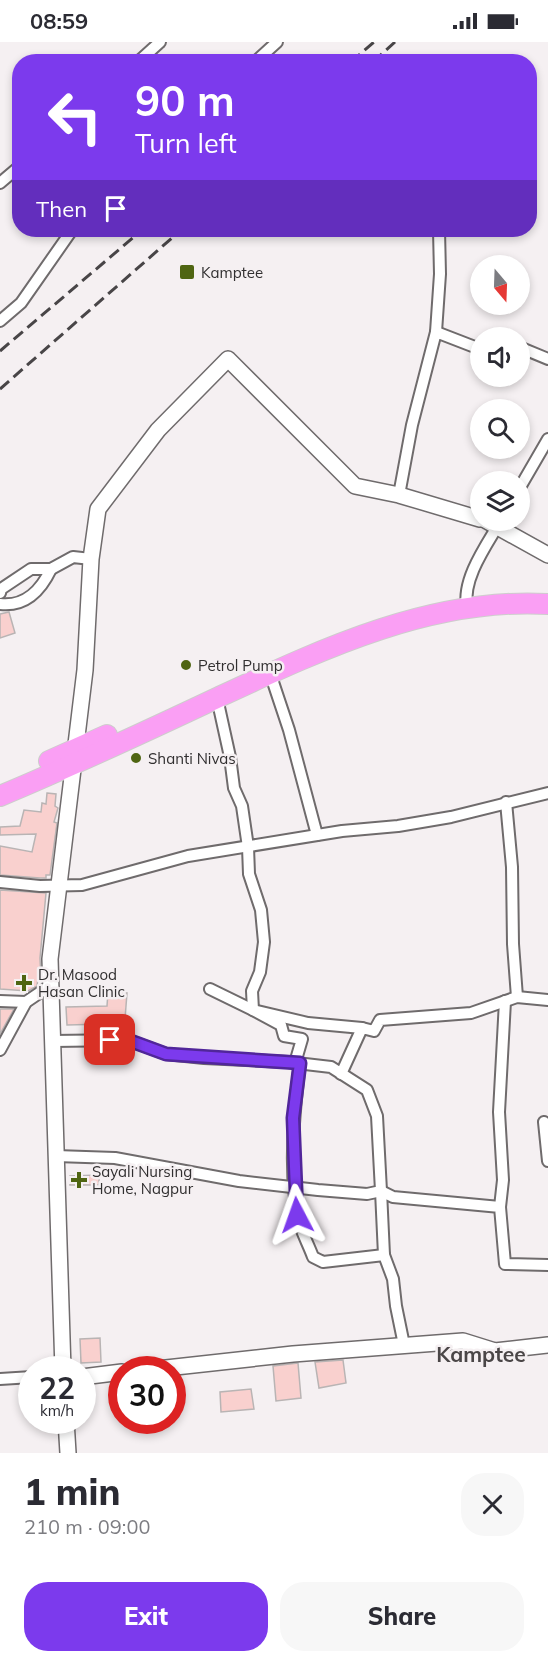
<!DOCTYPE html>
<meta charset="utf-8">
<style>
body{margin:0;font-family:Mulish,sans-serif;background:#f7f7f7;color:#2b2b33;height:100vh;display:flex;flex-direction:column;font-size:22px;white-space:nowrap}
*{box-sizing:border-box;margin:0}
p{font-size:20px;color:#7c7c81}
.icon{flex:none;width:33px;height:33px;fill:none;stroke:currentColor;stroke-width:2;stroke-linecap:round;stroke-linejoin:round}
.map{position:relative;height:1411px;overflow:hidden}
.sheet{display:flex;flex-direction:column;background:#fff;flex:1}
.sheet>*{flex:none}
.top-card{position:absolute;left:12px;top:12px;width:525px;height:183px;border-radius:24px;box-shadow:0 3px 9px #0003;background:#7c3aed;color:#fff;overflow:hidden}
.needle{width:39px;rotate:161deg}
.fabs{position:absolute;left:470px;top:213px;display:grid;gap:12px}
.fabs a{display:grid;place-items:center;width:60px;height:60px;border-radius:50%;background:#fff;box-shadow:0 3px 9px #0003;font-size:30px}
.speed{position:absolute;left:18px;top:1314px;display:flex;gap:12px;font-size:30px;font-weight:700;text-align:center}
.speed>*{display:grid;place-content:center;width:78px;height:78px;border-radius:50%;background:#fff;box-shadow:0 3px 9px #0003;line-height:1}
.speed small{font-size:15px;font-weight:400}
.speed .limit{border:9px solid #d22;background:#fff;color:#111}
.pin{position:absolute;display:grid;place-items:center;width:51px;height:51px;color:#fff;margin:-26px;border-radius:12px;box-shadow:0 3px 9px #0006}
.me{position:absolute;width:66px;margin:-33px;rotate:356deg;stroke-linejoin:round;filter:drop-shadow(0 0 4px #0008)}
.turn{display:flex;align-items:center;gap:21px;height:126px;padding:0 24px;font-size:27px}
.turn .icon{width:78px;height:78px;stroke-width:2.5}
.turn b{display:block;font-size:42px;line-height:51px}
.then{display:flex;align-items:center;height:57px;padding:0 24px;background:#0003;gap:12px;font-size:22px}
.round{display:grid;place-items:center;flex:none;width:63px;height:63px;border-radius:24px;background:#f7f7f7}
.overview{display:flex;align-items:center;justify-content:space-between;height:102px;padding:0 24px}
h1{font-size:36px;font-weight:800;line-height:45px}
.button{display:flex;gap:12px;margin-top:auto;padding:12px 24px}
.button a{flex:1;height:69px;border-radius:24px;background:#7c3aed;color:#fff;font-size:24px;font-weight:800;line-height:69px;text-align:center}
.button a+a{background:#f7f7f7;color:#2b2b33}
.status{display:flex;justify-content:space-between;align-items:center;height:42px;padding:0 30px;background:#fff;direction:ltr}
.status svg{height:16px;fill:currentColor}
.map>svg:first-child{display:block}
.building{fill:#f9d0ce;stroke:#b9b4b4;stroke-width:1.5}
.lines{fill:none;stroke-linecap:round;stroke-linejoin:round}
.street-casing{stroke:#6f6b6c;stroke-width:14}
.secondary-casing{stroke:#6f6b6c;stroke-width:18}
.highway-casing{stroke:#cecdcd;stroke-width:22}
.street{stroke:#fff;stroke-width:10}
.secondary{stroke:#fff;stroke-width:15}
.highway{stroke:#fa9ff4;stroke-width:20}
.rail{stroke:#484547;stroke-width:3;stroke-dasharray:12 6;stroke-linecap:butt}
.route-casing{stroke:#51269a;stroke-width:15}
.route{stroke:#7c3aed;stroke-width:10}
.poi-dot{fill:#4f6512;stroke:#f5f0f2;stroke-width:2}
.labels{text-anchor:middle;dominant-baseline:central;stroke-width:5;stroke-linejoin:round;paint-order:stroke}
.poi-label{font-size:15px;fill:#312f30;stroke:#f5f0f2;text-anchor:start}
.district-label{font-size:21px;font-weight:bold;fill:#4a4647;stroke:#f5f0f2}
</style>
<div class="status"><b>08:59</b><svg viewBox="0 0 49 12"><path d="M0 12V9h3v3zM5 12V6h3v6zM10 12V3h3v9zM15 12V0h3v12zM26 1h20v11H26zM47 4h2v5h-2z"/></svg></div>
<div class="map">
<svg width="548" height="1411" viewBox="0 0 548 1411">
<rect width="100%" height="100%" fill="#f5f0f2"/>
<!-- building -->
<g class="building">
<polygon points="9,570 15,591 0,596 0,572"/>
<polygon points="47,751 56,752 55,764 58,766 54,780 57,781 50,833 46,833 46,836 40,836 0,833 0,804 32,810 36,792 0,793 0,785 20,784 24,768 41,770 42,761 46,762"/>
<polygon points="0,848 46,851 40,916 41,936 38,936 37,944 28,949 0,947"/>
<polygon points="108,950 127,951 124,990 105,989 106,982 67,983 66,965 107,964"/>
<polygon points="0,967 14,967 0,992"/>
<polygon points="99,1133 99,1143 70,1143 70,1134"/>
<polygon points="100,1296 101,1320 81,1321 80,1297"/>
<polygon points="343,1318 346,1341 319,1346 315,1320"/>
<polygon points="298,1321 301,1356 276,1359 273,1324"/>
<polygon points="251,1347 254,1367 221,1370 220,1350"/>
</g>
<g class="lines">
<!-- street casing -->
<g class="street-casing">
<g id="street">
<polyline points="138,20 160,0"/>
<polyline points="255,20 277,0"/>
<polyline points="0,141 20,124"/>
<polyline points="0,279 21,261 72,188"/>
<polyline points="436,290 440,232 439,188"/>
<polyline points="519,305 548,317"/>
<polyline points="519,447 548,397"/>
<polyline points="399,453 412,383 436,290 480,307"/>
<polyline points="0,551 1,547 31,527 51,527 73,515 91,517"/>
<path d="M0,562c26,3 41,-14 51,-35"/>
<path d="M467,565c-5,-28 19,-61 33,-85"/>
<polyline points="270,631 289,688 317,793"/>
<polyline points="217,656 230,715 234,746 242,764 248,805 249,832 261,868 264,900 260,930 252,949 253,968 281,983 284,994 302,997 295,1021"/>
<polyline points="506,760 512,825 513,902 517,955"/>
<polyline points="0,840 40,844 82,843 188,814 342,789 398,784 451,775 548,751"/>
<polyline points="210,947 253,968 308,981 362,986"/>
<polyline points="0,959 26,960"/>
<polyline points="53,999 128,998 166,1012 204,1016 288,1020 331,1025 367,1048 377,1074 381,1149 367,1152 318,1148 239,1139 115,1116 56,1114"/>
<polyline points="0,1008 26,960 51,943"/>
<path d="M300,1021c-6,49 -11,101 -3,150 2,15 11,30 16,44l10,5 61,-7"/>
<polyline points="341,1032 362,986 374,989 380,978 471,971 517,955 548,958"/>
<polyline points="544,1080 548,1119"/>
<polyline points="500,1165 503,1138 499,1070 505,959"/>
<polyline points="404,1303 396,1264 393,1237 384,1213 381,1149 393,1155 500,1165 505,1222 548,1223"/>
<polyline points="0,1337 32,1335"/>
</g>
</g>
<!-- secondary casing -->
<g class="secondary-casing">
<g id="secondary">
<polyline points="485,478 548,513"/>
<polyline points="63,1328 50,917 85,628 91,517 98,467 158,388 228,317 355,444 399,453 480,477"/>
<polyline points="148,1328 293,1312 463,1299 495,1309 548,1303"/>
<polyline points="82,1335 122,1330"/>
<polyline points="66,1378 68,1411"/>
</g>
</g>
<!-- highway casing -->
<g class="highway-casing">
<g id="highway">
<polyline points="49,719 107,693"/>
<path d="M0,754c74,-31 147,-65 219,-99 103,-48 213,-100 329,-93"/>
</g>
</g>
<!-- street -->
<use href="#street" class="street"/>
<!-- secondary -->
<use href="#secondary" class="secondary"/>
<!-- highway -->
<use href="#highway" class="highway"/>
<!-- rail -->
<g class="rail">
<polyline points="351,20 374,0"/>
<polyline points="373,20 395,0"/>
<polyline points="0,309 142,188"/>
<polyline points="0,347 181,188"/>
</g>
</g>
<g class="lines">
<!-- route casing -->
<g class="route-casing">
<polyline id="route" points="110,998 128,998 166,1012 300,1021 293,1076 297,1173"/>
</g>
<!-- route -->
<use href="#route" class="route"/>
</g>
<!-- markers -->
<g class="poi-dot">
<rect x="179" y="222" width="16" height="16" rx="3"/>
<circle cx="186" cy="623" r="6"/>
<circle cx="136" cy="716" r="6"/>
<path d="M21 932h6v6h6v6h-6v6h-6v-6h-6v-6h6z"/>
<path d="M76 1129h6v6h6v6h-6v6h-6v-6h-6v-6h6z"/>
</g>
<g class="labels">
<!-- poi labels -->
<g class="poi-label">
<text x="201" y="230">Kamptee</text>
<text x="198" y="623">Petrol Pump</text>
<text x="148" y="716">Shanti Nivas</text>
<text x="38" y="932">Dr. Masood<tspan x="38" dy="17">Hasan Clinic</tspan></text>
<text x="92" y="1129">Sayali Nursing<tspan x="92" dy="17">Home, Nagpur</tspan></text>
</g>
<!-- district labels -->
<g class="district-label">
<text x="481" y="1312">Kamptee</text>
</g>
</g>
</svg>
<div class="fabs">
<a><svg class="needle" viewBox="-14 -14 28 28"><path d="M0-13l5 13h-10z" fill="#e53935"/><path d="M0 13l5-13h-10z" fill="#7c7c81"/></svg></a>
<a><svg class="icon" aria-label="sound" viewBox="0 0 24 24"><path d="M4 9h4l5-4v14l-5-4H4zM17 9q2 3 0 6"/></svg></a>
<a><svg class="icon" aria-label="search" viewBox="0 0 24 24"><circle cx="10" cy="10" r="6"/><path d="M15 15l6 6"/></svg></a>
<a><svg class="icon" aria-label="layers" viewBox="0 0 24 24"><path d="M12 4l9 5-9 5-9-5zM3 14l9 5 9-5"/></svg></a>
</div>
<div class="speed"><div>22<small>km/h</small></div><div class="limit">30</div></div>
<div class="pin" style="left:110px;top:998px;background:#d93025"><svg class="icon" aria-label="arrive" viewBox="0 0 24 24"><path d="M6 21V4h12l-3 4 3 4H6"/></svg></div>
<svg class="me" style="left:297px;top:1173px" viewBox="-20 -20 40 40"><path d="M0-17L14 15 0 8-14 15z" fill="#7c3aed" stroke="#fff" stroke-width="4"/></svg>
<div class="top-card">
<div class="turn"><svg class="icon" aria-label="left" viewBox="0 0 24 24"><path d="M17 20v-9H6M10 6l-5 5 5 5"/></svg><div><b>90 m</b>Turn left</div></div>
<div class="then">Then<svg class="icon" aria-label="arrive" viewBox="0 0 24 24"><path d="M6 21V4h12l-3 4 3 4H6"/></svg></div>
</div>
</div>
<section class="sheet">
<div class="overview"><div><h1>1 min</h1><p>210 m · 09:00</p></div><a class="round"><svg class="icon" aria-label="close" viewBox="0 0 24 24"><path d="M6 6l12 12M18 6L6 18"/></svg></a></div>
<div class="button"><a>Exit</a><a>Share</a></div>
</section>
